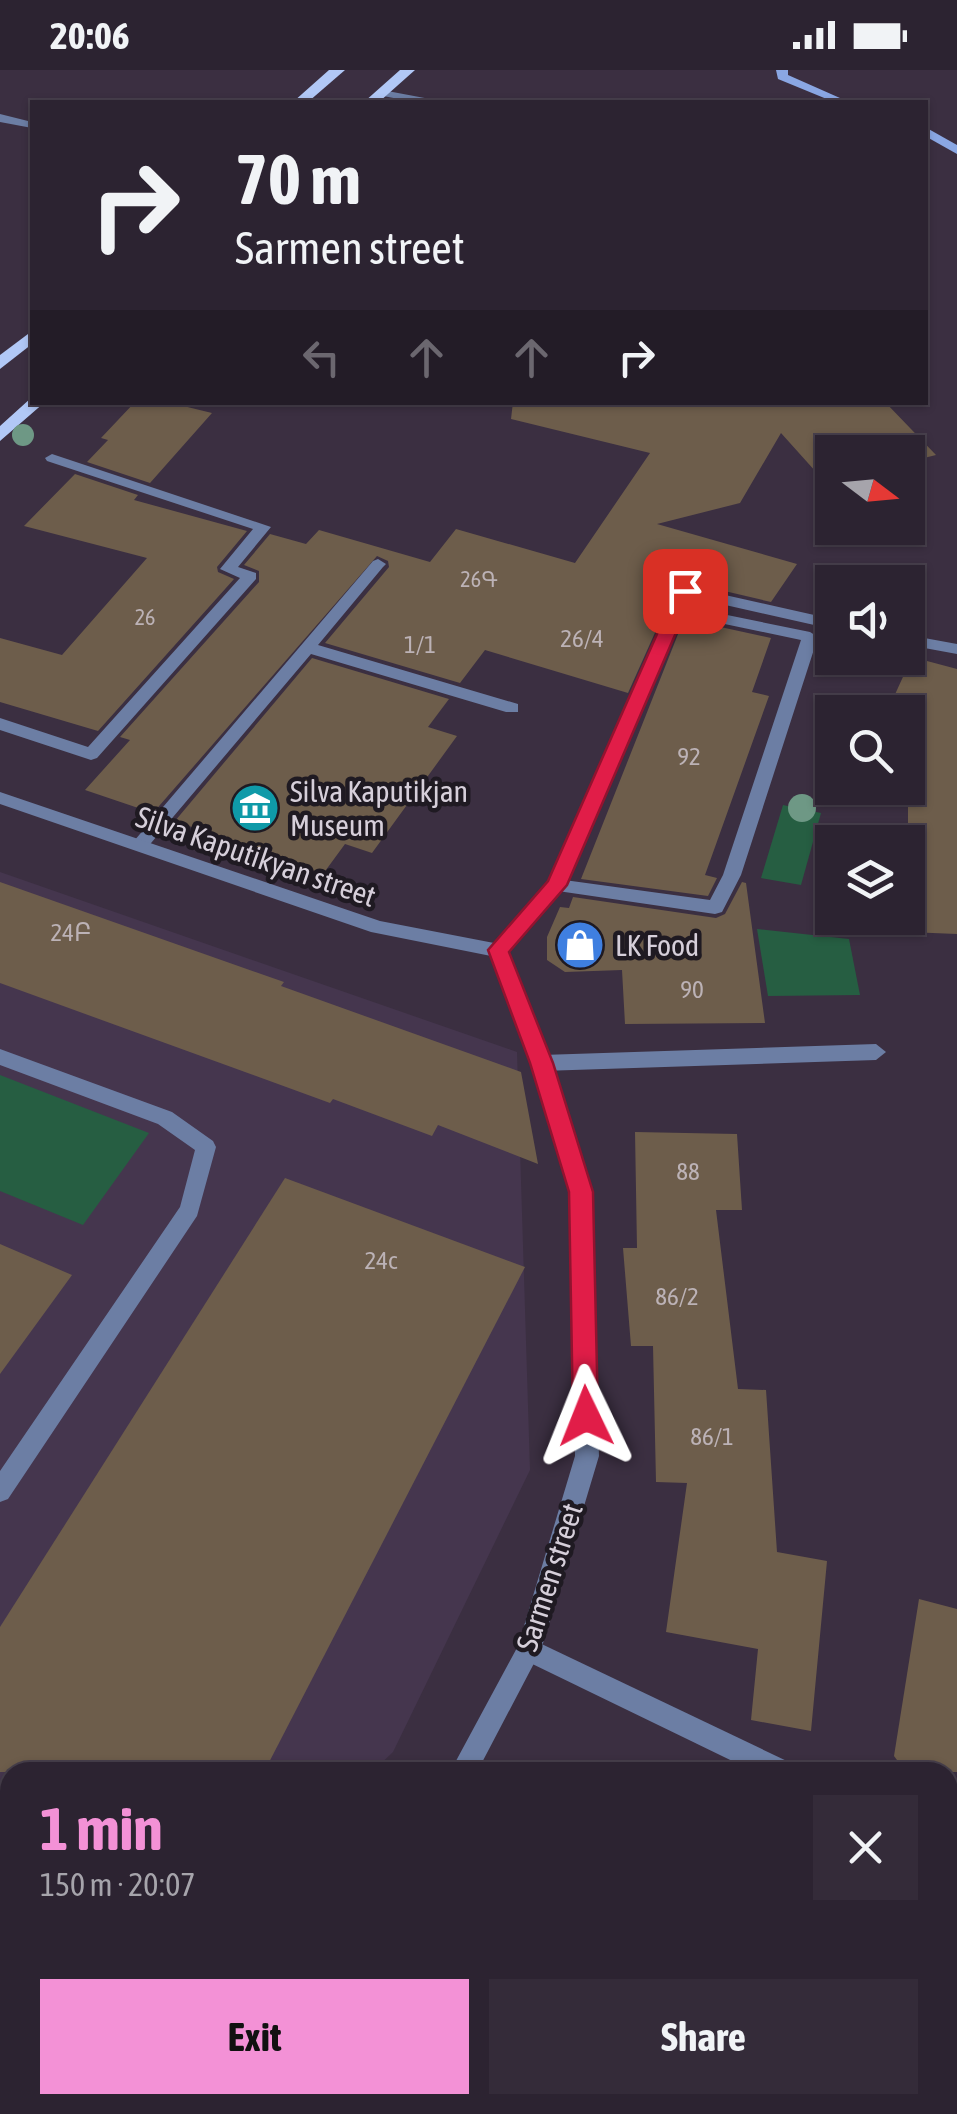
<!DOCTYPE html>
<meta charset="utf-8">
<style>
body{margin:0;font-family:"Asap Condensed","Noto Sans Armenian",sans-serif;background:#342b39;color:#f1f3f6;height:100vh;display:flex;flex-direction:column;font-size:38px;white-space:nowrap}
*{box-sizing:border-box;margin:0}
p{font-size:32px;color:#a6a4ab}
.icon{flex:none;width:55px;height:55px;fill:none;stroke:currentColor;stroke-width:2;stroke-linecap:round;stroke-linejoin:round}
.map{position:relative;flex:1;overflow:hidden}
.details{position:absolute;left:0px;top:1692px;width:958px;height:352px;display:flex;flex-direction:column;background:#2c2331;border-radius:30px 30px 0 0;box-shadow:0 2px 8px #0004,0 0 0 2px #48404d}
.details>*{flex:none}
.top-card{position:absolute;left:30px;top:30px;width:898px;height:305px;border-radius:0px;box-shadow:0 2px 8px #0004,0 0 0 2px #48404d;background:#2c2331;color:#f1f3f6;overflow:hidden}
.needle{width:65px;rotate:106deg}
.controls{position:absolute;left:815px;top:365px;display:grid;gap:20px}
.controls a{display:grid;place-items:center;width:110px;height:110px;border-radius:0px;background:#2c2331;box-shadow:0 2px 8px #0004,0 0 0 2px #48404d;font-size:50px}
.pin{position:absolute;display:grid;place-items:center;width:85px;height:85px;color:#fff;margin:-42px;border-radius:20px;box-shadow:0 5px 15px #0006}
.me{position:absolute;width:110px;margin:-55px;rotate:358deg;stroke-linejoin:round;filter:drop-shadow(0 0 8px #0008)}
.turn{display:flex;align-items:center;gap:35px;height:210px;padding:0 40px;font-size:45px}
.turn .icon{width:130px;height:130px;stroke-width:2.5}
.turn b{display:block;font-size:70px;line-height:85px}
.lanes{display:flex;align-items:center;height:95px;padding:0 40px;background:#0003;justify-content:center;gap:50px;direction:ltr}
.lanes .off{opacity:.35}
.round{display:grid;place-items:center;flex:none;width:105px;height:105px;border-radius:0px;background:#342b39}
.summary{display:flex;align-items:center;justify-content:space-between;height:170px;padding:0 40px}
h1{font-size:60px;font-weight:700;line-height:75px;color:#f391d6}
.cta{display:flex;gap:20px;margin-top:auto;padding:20px 40px}
.cta a{flex:1;height:115px;border-radius:0px;background:#f391d6;color:#111;font-size:40px;font-weight:700;line-height:115px;text-align:center}
.cta a+a{background:#342b39;color:#f1f3f6}
.status{display:flex;justify-content:space-between;align-items:center;height:70px;padding:0 50px;background:#2c2331;direction:ltr}
.status svg{height:28px;fill:currentColor}
.map>svg:first-child{display:block}
.built{fill:#45364e}
.green{fill:#265e42}
.building{fill:#6d5d4b}
.lines{fill:none;stroke-linecap:round;stroke-linejoin:round}
.lane{fill:#6c7ea4;fill-rule:evenodd}
.street{fill:#6c7ea4;fill-rule:evenodd}
.secondary{fill:#8aa7e3;fill-rule:evenodd}
.primary{fill:#b1c8f6;fill-rule:evenodd}
.tree{fill:#6e9885}
.route{fill:#e11d48;stroke:#92132f;stroke-width:2.5}
.labels{text-anchor:middle;dominant-baseline:central;stroke-width:9;stroke-linejoin:round;paint-order:stroke}
.far-number-label{font-size:22px;fill:#bcb2b6}
.number-label{font-size:25px;fill:#bcb2b6}
.poi-label{font-size:30px;fill:#d6cfda;stroke:#1f1a22;text-anchor:start}
.street-label{font-size:30px;fill:#d6cfda;stroke:#1f1a22}
</style>
<div class="status"><b>20:06</b><svg viewBox="0 0 49 12"><path d="M0 12V9h3v3zM5 12V6h3v6zM10 12V3h3v9zM15 12V0h3v12zM26 1h20v11H26zM47 4h2v5h-2z"/></svg></div>
<div class="map">
<svg width="957" height="2044" viewBox="0 0 957 2044">
<rect width="100%" height="100%" fill="#3b2f41"/>
<!-- built -->
<polygon class="built" points="0,802 517,982 530,1400 393,1682 372,1702 10,1702 10,2035 32,2035 23,2044 0,2044"/>
<!-- green -->
<g class="green">
<polygon points="783,735 821,743 801,815 761,808"/>
<polygon points="757,859 849,869 860,925 768,926"/>
<polygon points="0,1005 149,1063 83,1155 0,1121"/>
</g>
<!-- building -->
<g class="building">
<polygon points="135,332 167,332 212,343 150,413 87,392 108,370 101,368"/>
<polygon points="513,332 885,332 936,385 908,392 908,382 832,382 832,410 825,412 781,363 740,433 657,454 797,494 771,532 686,512 675,518 628,623 485,580 460,613 325,573 389,497 388,491 377,486 153,743 85,720 130,670 120,667 259,512 259,501 244,495 270,464 306,474 319,460 430,492 456,459 575,493 650,383 511,349"/>
<polygon points="75,404 138,425 134,430 247,461 217,497 218,502 234,509 98,661 0,632 0,568 62,585 147,488 24,456"/>
<polygon points="684,549 771,568 752,622 769,626 705,805 717,808 708,826 581,809"/>
<polygon points="912,587 957,599 957,864 908,862 908,635 892,631"/>
<polygon points="312,588 449,629 428,657 457,666 372,783 345,774 323,804 175,751"/>
<polygon points="0,812 284,912 281,916 521,1002 538,1094 438,1055 432,1066 333,1029 330,1033 0,913"/>
<polygon points="742,812 746,813 765,953 625,954 622,900 565,902 547,890 547,867 560,837 569,838 573,827 716,848 725,844"/>
<polygon points="635,1062 737,1064 742,1140 716,1140 738,1319 766,1320 777,1482 827,1491 811,1661 751,1650 758,1579 666,1562 687,1413 656,1412 653,1276 631,1276 623,1178 637,1178"/>
<polygon points="285,1108 525,1197 264,1702 0,1702 0,1557"/>
<polygon points="0,1174 72,1205 0,1304"/>
<polygon points="919,1529 957,1539 957,1702 906,1702 894,1686"/>
</g>
<g class="lines">
<!-- lane -->
<g class="lane">
<polygon points="382,20 430,29 436,32 414,32 378,25 376,23"/>
<polygon points="52,384 271,457 238,497 256,503 256,509 97,688 91,690 0,660 0,648 88,677 240,508 220,499 253,459 47,391 45,388"/>
<polygon points="378,489 386,494 383,497 318,575 518,634 518,642 506,642 311,584 146,779 134,779 131,775 134,771 373,491"/>
<polygon points="678,535 810,562 818,567 741,805 722,842 715,844 551,820 548,815 557,809 710,830 723,805 801,570 672,543 670,540"/>
<polygon points="876,974 886,982 876,990 542,1001 532,993 542,985"/>
<polygon points="0,979 172,1042 213,1071 216,1077 197,1146 8,1429 0,1432 0,1401 180,1137 195,1080 158,1054 0,995"/>
<polygon points="529,1568 791,1693 795,1702 755,1702 520,1588 517,1580 520,1572"/>
<polygon points="948,1770 957,1773 957,1800 948,1796"/>
</g>
<!-- street -->
<g class="street">
<polygon points="0,44 32,52 32,58 0,52"/>
<polygon points="685,516 832,549 832,559 690,527 566,815 508,882 552,993 591,1122 599,1386 541,1580 477,1702 450,1702 518,1576 575,1386 571,1122 532,993 491,886 371,862 0,734 0,722 380,851 494,873 549,812 677,521"/>
<polygon points="908,565 957,574 957,584 908,575"/>
<polygon points="108,2035 145,2035 142,2044 105,2044"/>
</g>
<!-- secondary -->
<g class="secondary">
<polygon points="776,0 788,0 788,5 849,32 834,32 778,9"/>
<polygon points="925,57 957,75 957,84 925,66"/>
</g>
<!-- primary -->
<g class="primary">
<polygon points="329,0 345,0 308,32 293,32"/>
<polygon points="400,0 415,0 379,32 364,32"/>
<polygon points="32,261 32,274 0,299 0,285"/>
<polygon points="31,328 32,332 45,332 0,371 0,356"/>
</g>
</g>
<!-- trees -->
<g class="tree">
<circle cx="23" cy="365" r="11"/>
<circle cx="802" cy="738" r="14"/>
</g>
<!-- route -->
<polygon class="route" points="685,516 694,521 567,815 509,882 553,993 593,1122 598,1346 595,1354 586,1357 576,1354 573,1346 569,1122 530,993 488,880 548,811 676,521"/>
<!-- icons -->
<defs>
<g id="museum-disc" transform="scale(2.5)"><circle r="9.5" fill="#0f9aa8" stroke="#1f1a22"/><path d="M0-6L6-3V-2H-6V-3ZM-5-1h2V3h-2ZM-1-1h2V3h-2ZM3-1h2V3H3ZM-6 4H6V6H-6Z" fill="#fff"/></g>
<g id="shop-disc" transform="scale(2.5)"><circle r="9.5" fill="#3f7fe0" stroke="#1f1a22"/><path d="M-5-2.5h2.3a2.7 3.5 0 0 1 5.4 0H5L5.5 6h-11ZM-1.5-2.5h3a1.5 2.3 0 0 0-3 0Z" fill="#fff"/></g>
</defs>
<g fill-rule="evenodd">
<use href="#museum-disc" x="255" y="738"/>
<use href="#shop-disc" x="580" y="875"/>
</g>
<g class="labels">
<!-- far-number labels -->
<g class="far-number-label">
<text x="479" y="509">26Գ</text>
<text x="145" y="547">26</text>
</g>
<!-- number labels -->
<g class="number-label">
<text x="582" y="568">26/4</text>
<text x="420" y="574">1/1</text>
<text x="689" y="686">92</text>
<text x="71" y="862">24Բ</text>
<text x="692" y="919">90</text>
<text x="688" y="1101">88</text>
<text x="381" y="1190">24c</text>
<text x="677" y="1226">86/2</text>
<text x="712" y="1366">86/1</text>
</g>
<!-- poi labels -->
<g class="poi-label">
<text x="290" y="721">Silva Kaputikjan<tspan x="290" dy="34">Museum</tspan></text>
<text x="615" y="875">LK Food</text>
</g>
<!-- street labels -->
<g class="street-label">
<text transform="translate(256 786) rotate(19)">Silva Kaputikyan street</text>
<text transform="translate(549 1507) rotate(-72)">Sarmen street</text>
</g>
</g>
</svg>
<div class="controls">
<a><svg class="needle" viewBox="-14 -14 28 28"><path d="M0-13l5 13h-10z" fill="#e53935"/><path d="M0 13l5-13h-10z" fill="#a6a4ab"/></svg></a>
<a><svg class="icon" aria-label="sound" viewBox="0 0 24 24"><path d="M4 9h4l5-4v14l-5-4H4zM17 9q2 3 0 6"/></svg></a>
<a><svg class="icon" aria-label="search" viewBox="0 0 24 24"><circle cx="10" cy="10" r="6"/><path d="M15 15l6 6"/></svg></a>
<a><svg class="icon" aria-label="layers" viewBox="0 0 24 24"><path d="M12 4l9 5-9 5-9-5zM3 14l9 5 9-5"/></svg></a>
</div>
<div class="pin" style="left:685px;top:521px;background:#d93025"><svg class="icon" aria-label="arrive" viewBox="0 0 24 24"><path d="M6 21V4h12l-3 4 3 4H6"/></svg></div>
<svg class="me" style="left:586px;top:1346px" viewBox="-20 -20 40 40"><path d="M0-17L14 15 0 8-14 15z" fill="#e11d48" stroke="#fff" stroke-width="4"/></svg>
<div class="top-card">
<div class="turn"><svg class="icon" aria-label="right" viewBox="0 0 24 24"><path d="M7 20v-9h11M14 6l5 5-5 5"/></svg><div><b>70 m</b>Sarmen street</div></div>
<div class="lanes"><svg class="icon off" aria-label="left" viewBox="0 0 24 24"><path d="M17 20v-9H6M10 6l-5 5 5 5"/></svg><svg class="icon off" aria-label="ahead" viewBox="0 0 24 24"><path d="M12 20V5M6 11l6-6 6 6"/></svg><svg class="icon off" aria-label="ahead" viewBox="0 0 24 24"><path d="M12 20V5M6 11l6-6 6 6"/></svg><svg class="icon" aria-label="right" viewBox="0 0 24 24"><path d="M7 20v-9h11M14 6l5 5-5 5"/></svg></div>
</div>
<section class="details">
<div class="summary"><div><h1>1 min</h1><p>150 m · 20:07</p></div><a class="round"><svg class="icon" aria-label="close" viewBox="0 0 24 24"><path d="M6 6l12 12M18 6L6 18"/></svg></a></div>
<div class="cta"><a>Exit</a><a>Share</a></div>
</section>
</div>
